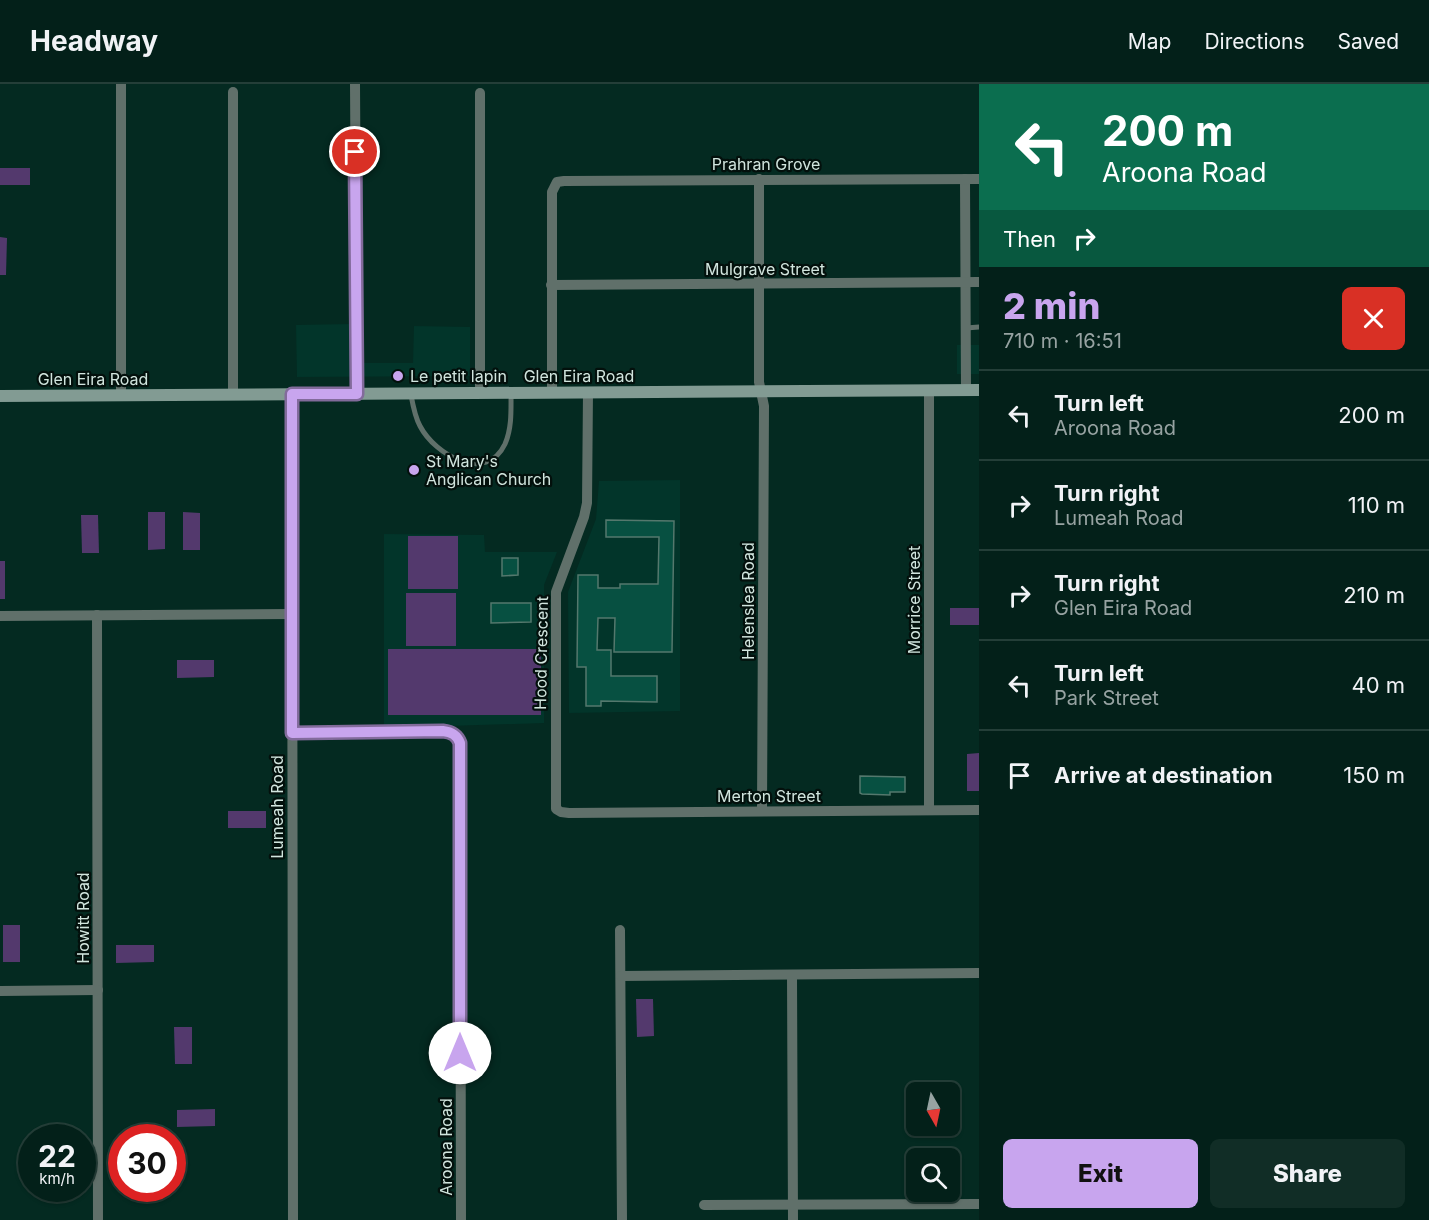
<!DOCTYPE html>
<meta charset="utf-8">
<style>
body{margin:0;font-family:Inter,sans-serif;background:#112d26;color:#f1f3f6;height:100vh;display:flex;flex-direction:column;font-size:22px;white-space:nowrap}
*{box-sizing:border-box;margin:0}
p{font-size:20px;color:#97a3a2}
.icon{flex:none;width:33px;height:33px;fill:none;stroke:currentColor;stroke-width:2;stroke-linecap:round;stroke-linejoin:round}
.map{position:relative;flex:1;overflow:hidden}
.side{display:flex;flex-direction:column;background:#032019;width:450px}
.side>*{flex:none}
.hud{background:#0b6e4f;color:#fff;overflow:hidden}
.needle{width:39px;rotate:171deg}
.buttons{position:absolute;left:906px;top:998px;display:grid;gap:12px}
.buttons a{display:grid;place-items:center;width:54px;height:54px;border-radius:9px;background:#032019;box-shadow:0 2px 4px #0004,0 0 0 2px #243e38;font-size:30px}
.speed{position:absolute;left:18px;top:1040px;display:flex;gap:12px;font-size:30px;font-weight:700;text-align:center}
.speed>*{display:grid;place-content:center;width:78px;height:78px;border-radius:50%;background:#032019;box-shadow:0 2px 4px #0004,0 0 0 2px #243e38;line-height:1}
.speed small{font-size:15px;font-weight:400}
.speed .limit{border:9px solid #d22;background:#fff;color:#111}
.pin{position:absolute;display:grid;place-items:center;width:51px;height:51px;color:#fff;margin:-26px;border:3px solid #fff;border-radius:50%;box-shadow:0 2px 6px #0007}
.me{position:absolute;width:66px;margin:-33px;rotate:0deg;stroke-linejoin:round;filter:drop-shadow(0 0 4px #0008)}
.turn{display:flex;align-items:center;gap:21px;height:126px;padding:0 24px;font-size:27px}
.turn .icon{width:78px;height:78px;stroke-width:2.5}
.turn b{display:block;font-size:42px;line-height:51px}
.then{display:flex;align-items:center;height:57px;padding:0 24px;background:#0003;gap:12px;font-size:22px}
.round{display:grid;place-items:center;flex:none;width:63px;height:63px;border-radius:9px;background:#112d26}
.summary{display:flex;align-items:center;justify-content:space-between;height:102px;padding:0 24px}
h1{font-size:36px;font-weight:800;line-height:45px;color:#c8a5ee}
.button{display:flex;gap:12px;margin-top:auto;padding:12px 24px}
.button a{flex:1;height:69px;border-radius:9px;background:#c8a5ee;color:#111;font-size:24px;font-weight:800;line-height:69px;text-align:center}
.button a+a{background:#112d26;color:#f1f3f6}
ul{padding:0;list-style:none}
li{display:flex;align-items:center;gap:18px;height:90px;padding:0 24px;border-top:2px solid #243e38}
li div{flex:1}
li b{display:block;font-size:22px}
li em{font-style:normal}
header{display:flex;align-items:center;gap:36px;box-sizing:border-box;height:84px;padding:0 30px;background:#032019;border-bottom:2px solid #243e38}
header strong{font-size:28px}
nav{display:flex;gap:33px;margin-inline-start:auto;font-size:21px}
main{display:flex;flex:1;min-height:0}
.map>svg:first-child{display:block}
.built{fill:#02352a}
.green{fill:#53396d}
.building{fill:#075041;stroke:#54786d;stroke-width:1.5}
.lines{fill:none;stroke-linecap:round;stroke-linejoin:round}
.service{stroke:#60706a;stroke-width:5}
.minor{stroke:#60706a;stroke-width:10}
.secondary{stroke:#829b93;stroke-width:12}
.route-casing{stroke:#826b9b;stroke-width:15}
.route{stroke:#c8a5ee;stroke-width:10}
.poi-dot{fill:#c8a5ee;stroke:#03100c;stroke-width:2}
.labels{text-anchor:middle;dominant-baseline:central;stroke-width:4.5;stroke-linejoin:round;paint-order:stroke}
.street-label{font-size:16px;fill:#d1e5de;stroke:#03100c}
.poi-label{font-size:16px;fill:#d1e5de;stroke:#03100c;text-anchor:start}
</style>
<header>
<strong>Headway</strong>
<nav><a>Map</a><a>Directions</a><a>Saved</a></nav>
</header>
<main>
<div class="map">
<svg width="979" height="1136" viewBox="0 0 979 1136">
<rect width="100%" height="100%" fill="#042a21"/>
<!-- built -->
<g class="built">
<polygon points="350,240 351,279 413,279 414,242 470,243 470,292 297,293 296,241"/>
<rect x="957" y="261" width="22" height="29"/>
<polygon points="680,396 680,627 569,629 568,508 596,435 599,397"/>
<polygon points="384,450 484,451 485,468 557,468 544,501 544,639 384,644"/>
</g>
<!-- green -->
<g class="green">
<rect x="0" y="84" width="30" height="17"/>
<polygon points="0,153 7,154 6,191 0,191"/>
<polygon points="148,428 165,428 165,465 148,466"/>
<polygon points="183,428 200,429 200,466 183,466"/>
<polygon points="81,431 98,431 99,469 82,469"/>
<rect x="408" y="452" width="50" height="53"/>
<rect x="0" y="477" width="5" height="38"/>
<rect x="406" y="509" width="50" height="53"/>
<rect x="950" y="524" width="29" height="17"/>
<rect x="388" y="565" width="153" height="66"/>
<polygon points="177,576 214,576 214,593 177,594"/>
<polygon points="979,669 979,707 967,707 967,670"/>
<rect x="228" y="727" width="38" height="17"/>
<rect x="3" y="841" width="17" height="37"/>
<polygon points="116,861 154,861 154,878 116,879"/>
<polygon points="636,915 653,915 654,952 637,953"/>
<polygon points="174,943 192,943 192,980 175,980"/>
<polygon points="215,1025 215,1042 177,1043 177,1026"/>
</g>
<!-- building -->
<g class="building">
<polygon points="606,436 674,437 672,568 614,568 615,534 598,534 597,566 611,566 611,592 657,592 657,618 601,617 601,622 586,622 586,583 577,583 578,491 598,491 598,504 620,504 620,500 658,500 659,453 606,453"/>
<polygon points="502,474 518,474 518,491 502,492"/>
<polygon points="491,519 531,519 531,538 491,539"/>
<polygon points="860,692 905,693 905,708 890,708 890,711 862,710 860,709"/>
</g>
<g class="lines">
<!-- service -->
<g class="service">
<polyline points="966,244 979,243"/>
<path d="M411,311c2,11 4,22 9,31 15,29 66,58 85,18 7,-16 6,-34 6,-51"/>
</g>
<!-- minor -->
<g class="minor">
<polyline points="121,0 121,311"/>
<polyline points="355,0 357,310"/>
<polyline points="233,8 233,310"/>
<polyline points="759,95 759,298 764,322 762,727"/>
<polyline points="965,95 966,306"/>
<polyline points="551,201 979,198"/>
<polyline points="929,307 929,726"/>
<polyline points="588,308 587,419 584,433 556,508 556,725 561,728 569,729 979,726"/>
<polyline points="480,309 480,9"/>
<polyline points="552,309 552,108 557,98 564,97 979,95"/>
<polyline points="292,310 293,1136"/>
<polyline points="97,531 98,1136"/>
<polyline points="0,532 292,530"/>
<polyline points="292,649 443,647 455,650 460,658 461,1136"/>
<polyline points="620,846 622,1136"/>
<polyline points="792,891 793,1136"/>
<polyline points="621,892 979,889"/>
<polyline points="0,907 98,906"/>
<polyline points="704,1121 979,1120"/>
</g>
<!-- secondary -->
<polyline class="secondary" points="0,312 979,306"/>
</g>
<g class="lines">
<!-- route casing -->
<g class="route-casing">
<path id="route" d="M355,68l2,242h-65v339l151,-2c9,1 14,4 17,12v310"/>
</g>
<!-- route -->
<use href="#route" class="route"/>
</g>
<!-- markers -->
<g class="poi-dot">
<circle cx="398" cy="292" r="6"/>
<circle cx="414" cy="386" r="6"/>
</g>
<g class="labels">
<!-- street labels -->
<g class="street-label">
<text x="766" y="80">Prahran Grove</text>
<text x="765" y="185">Mulgrave Street</text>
<text x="579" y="292">Glen Eira Road</text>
<text x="93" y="295">Glen Eira Road</text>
<text transform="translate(914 516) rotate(-90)">Morrice Street</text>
<text transform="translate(748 517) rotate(-90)">Helenslea Road</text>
<text transform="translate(541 569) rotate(-89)">Hood Crescent</text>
<text x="769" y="712">Merton Street</text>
<text transform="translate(277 723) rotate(-90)">Lumeah Road</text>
<text transform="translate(83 834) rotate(-90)">Howitt Road</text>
<text transform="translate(446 1063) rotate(-90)">Aroona Road</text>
</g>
<!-- poi labels -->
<g class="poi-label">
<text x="410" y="292">Le petit lapin</text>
<text x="426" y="377">St Mary's<tspan x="426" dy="18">Anglican Church</tspan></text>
</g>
</g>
</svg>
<div class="buttons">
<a><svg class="needle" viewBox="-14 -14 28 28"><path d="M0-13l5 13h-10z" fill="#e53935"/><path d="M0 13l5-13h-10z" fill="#97a3a2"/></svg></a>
<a><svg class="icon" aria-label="search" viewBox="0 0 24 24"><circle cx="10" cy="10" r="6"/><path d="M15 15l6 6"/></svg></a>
</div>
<div class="speed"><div>22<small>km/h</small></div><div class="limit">30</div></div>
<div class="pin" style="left:355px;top:68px;background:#d93025"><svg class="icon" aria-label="arrive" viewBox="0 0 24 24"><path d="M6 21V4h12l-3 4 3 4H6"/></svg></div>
<svg class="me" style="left:460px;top:969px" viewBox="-20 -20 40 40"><circle r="19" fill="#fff"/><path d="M0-13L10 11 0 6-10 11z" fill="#c8a5ee"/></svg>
</div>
<section class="side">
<div class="hud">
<div class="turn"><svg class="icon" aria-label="left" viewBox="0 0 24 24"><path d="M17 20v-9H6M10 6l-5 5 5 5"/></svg><div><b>200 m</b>Aroona Road</div></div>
<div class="then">Then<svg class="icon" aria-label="right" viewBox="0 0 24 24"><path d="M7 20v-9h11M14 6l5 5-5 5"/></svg></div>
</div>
<div class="summary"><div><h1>2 min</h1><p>710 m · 16:51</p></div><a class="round" style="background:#d93025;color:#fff"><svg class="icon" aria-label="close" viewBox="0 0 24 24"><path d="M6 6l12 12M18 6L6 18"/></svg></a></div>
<ul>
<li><svg class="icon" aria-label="left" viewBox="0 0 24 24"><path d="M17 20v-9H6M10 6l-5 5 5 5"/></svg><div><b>Turn left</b><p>Aroona Road</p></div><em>200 m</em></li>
<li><svg class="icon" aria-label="right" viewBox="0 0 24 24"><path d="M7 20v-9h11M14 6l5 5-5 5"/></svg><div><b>Turn right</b><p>Lumeah Road</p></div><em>110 m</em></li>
<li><svg class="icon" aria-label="right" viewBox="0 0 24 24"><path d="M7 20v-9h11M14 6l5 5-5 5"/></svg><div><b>Turn right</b><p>Glen Eira Road</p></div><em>210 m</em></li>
<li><svg class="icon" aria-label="left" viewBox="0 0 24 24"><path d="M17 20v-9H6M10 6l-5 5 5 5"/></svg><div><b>Turn left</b><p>Park Street</p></div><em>40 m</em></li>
<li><svg class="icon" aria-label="arrive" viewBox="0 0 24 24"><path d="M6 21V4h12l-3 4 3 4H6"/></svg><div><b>Arrive at destination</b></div><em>150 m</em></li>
</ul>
<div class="button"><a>Exit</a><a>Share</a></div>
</section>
</main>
